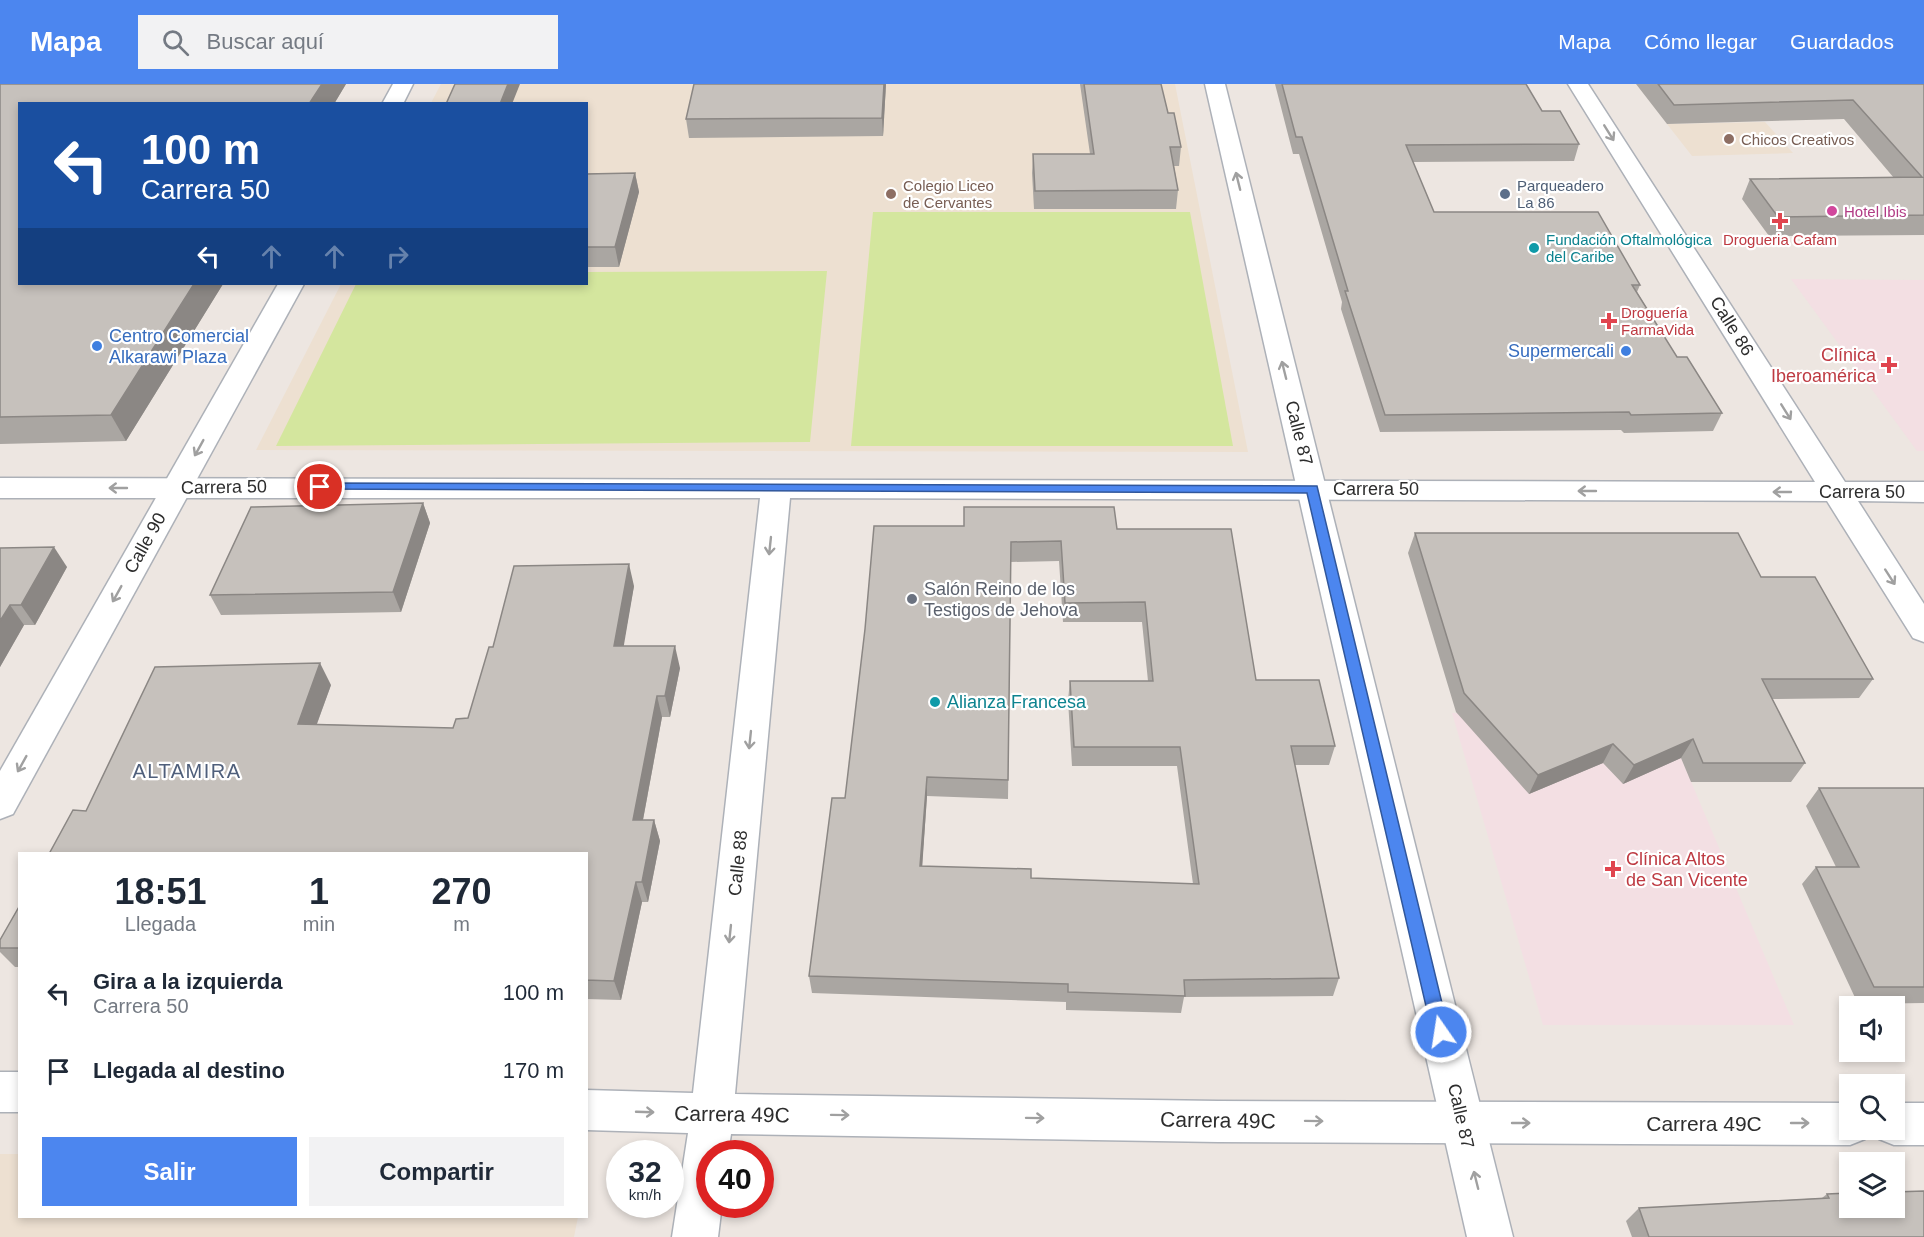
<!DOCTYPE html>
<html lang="es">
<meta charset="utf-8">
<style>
body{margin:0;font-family:Helvetica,sans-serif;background:#f2f2f3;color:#1f2937;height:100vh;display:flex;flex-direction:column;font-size:22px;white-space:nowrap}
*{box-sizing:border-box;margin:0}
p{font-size:20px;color:#747a83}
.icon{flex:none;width:33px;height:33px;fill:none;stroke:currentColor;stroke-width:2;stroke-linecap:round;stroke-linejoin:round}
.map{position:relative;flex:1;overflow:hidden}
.panel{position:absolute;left:18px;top:768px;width:570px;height:366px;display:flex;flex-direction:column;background:#fff;border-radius:0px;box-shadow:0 3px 9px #0003}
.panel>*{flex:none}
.hud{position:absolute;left:18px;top:18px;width:570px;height:183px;border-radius:0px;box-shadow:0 3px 9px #0003;background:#1a4fa0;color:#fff;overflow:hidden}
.fabs{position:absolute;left:1839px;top:912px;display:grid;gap:12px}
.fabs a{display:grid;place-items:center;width:66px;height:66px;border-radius:0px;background:#fff;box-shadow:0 3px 9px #0003;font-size:30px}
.speed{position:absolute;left:606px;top:1056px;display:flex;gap:12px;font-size:30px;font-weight:700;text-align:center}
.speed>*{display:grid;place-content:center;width:78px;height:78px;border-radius:50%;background:#fff;box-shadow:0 3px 9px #0003;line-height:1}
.speed small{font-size:15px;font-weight:400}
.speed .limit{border:9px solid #d22;background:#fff;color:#111}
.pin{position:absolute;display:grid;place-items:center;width:51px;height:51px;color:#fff;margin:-26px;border:3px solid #fff;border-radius:50%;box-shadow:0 2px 6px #0007}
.me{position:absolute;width:66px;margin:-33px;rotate:347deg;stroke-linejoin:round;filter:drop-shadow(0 0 4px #0008)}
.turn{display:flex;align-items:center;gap:21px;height:126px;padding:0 24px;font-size:27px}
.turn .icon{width:78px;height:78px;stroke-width:2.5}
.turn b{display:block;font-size:42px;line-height:51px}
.lanes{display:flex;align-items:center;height:57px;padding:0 24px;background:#0003;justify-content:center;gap:30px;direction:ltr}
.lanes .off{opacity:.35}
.eta{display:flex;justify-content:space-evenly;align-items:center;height:102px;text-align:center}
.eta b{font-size:36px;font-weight:800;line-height:42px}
.action{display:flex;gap:12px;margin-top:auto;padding:12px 24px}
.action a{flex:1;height:69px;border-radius:0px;background:#4c86ef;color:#fff;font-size:24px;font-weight:800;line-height:69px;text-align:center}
.action a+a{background:#f2f2f3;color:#1f2937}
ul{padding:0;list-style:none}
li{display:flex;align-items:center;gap:18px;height:78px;padding:0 24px}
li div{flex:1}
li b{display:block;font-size:22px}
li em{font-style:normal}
header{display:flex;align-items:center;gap:36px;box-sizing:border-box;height:84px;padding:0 30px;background:#4c86ef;color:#fff}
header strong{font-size:28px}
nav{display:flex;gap:33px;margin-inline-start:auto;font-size:21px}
.search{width:420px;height:54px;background:#f2f2f3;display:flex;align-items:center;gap:15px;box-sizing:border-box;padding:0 21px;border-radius:0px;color:#747a83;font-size:22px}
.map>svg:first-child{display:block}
.education{fill:#ede0d1}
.medical{fill:#f3dfe3}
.pitch{fill:#d4e69e}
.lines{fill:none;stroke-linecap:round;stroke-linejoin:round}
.minor-casing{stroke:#adb1b8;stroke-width:3}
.tertiary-casing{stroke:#adb1b8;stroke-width:3}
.minor{fill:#fff;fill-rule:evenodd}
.tertiary{fill:#fff;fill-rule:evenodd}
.wall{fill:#aaa6a2;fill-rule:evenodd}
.shaded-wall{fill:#8b8784}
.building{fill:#c6c1bc;stroke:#8b8784;stroke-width:1.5;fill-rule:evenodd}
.oneway{stroke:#a0a0a0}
.route{fill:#4c86ef;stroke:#31579b;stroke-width:1.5}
.education-dot{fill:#8d6e63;stroke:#fff;stroke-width:2}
.service-dot{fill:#5c6f8a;stroke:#fff;stroke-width:2}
.hotel-dot{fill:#d1479c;stroke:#fff;stroke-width:2}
.health-dot{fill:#e0444e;stroke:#fff;stroke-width:2}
.culture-dot{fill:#0f9aa8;stroke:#fff;stroke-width:2}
.shop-dot{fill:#3f7fe0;stroke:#fff;stroke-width:2}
.worship-dot{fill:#6b7280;stroke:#fff;stroke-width:2}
.labels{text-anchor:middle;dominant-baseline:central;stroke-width:4.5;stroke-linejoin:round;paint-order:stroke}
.far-education-label{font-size:15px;fill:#785e54;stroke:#fff;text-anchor:start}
.far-service-label{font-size:15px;fill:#4e5e75;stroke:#fff;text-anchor:start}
.far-hotel-label{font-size:15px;fill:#b23c85;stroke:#fff;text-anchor:start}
.far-culture-label{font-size:15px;fill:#0d838f;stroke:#fff;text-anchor:start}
.far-health-label{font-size:15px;fill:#be3a42;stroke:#fff}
.street-label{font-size:18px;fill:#2d2d2d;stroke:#fff}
.shop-label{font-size:18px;fill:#366cbe;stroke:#fff;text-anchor:start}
.health-label{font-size:18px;fill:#be3a42;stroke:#fff;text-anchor:end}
.worship-label{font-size:18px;fill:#5b616d;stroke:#fff;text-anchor:start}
.culture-label{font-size:18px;fill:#0d838f;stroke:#fff;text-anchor:start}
.neighbourhood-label{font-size:20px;letter-spacing:1.5px;fill:#4f5f7b;stroke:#fff}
.near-street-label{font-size:21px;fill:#2d2d2d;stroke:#fff}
</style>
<header>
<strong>Mapa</strong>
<div class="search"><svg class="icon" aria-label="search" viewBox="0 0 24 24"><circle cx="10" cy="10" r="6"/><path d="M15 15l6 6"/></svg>Buscar aquí</div>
<nav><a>Mapa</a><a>Cómo llegar</a><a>Guardados</a></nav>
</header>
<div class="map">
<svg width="1924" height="1153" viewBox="0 0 1924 1153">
<rect width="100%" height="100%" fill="#ede6e1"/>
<!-- education -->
<g class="education">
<polygon points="441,0 1175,0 1248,368 256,366 341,200 586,200 586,20 431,19"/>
<polygon points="1765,38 1793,69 1692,72 1667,40"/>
<polygon points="0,1070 19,1070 20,1132 578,1133 574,1153 0,1153"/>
</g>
<!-- medical -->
<g class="medical">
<polygon points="1791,195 1924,196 1924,367 1917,367"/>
<polygon points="1452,629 1662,629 1794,941 1543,941"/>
</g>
<!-- pitch -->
<g class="pitch">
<polygon points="873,128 1190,128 1233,362 851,362"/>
<polygon points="827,187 810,358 276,362 356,200 586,200 587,188"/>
</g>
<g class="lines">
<!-- minor casing -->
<g class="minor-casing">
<g id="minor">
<polygon points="1568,0 1588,0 1845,398 1924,398 1924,418 1858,417 1924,520 1924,558 1913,554 1827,417 790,414 735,1010 1218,1017 1850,1019 1850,1046 1869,1046 1865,1055 1850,1061 1218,1058 731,1050 728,1070 710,1070 710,1120 722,1120 718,1153 672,1153 688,1049 586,1046 586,1006 693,1009 760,414 0,414 0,394 1815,398"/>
<rect x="0" y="988" width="20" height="40"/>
<polygon points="1894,1019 1924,1019 1924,1061 1894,1061 1879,1055 1875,1046 1894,1046"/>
</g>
</g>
<!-- tertiary casing -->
<g class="tertiary-casing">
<g id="tertiary">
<polygon points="393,0 413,0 403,20 382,20"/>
<polygon points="1205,0 1225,0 1513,1153 1467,1153"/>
<polygon points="278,200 304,200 13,730 0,735 0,687"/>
</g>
</g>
<!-- minor -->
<use href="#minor" class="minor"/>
<!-- tertiary -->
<use href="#tertiary" class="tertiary"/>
</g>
<!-- wall -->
<g class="wall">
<polygon points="0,0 346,0 334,20 20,200 223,200 126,357 0,360"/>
<polygon points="886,0 883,52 689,54 686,35"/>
<polygon points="1080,0 1161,0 1168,29 1181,63 1179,82 1174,82 1178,106 1176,125 1034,125 1032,89 1033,70 1090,70"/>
<polygon points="1275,0 1526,0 1542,27 1579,60 1574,77 1413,78 1434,128 1640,201 1637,208 1677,273 1722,329 1713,347 1624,349 1621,346 1380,348 1341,225 1342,218 1299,70 1293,70"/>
<polygon points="1636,0 1924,0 1924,151 1769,152 1742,115 1750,95 1894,94 1844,35 1667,40"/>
<polygon points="635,89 639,108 619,183 586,183 586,90"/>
<polygon points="423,419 430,439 401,528 221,531 210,511"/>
<path d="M964,442l153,3 139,151 79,66 -6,19h-34l44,213 -6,18 -149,1 -3,16 -115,-3v-8l-254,-9 -3,-17 36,-178zM1059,477l4,61h79l6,59h-78l-2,19 4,66h105l16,118 -162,-6 -109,-12 5,-70 81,3 3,-237z"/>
<polygon points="1415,449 1761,493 1873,595 1859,614 1772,615 1805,679 1791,698 1691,698 1681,674 1623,700 1603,679 1529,710 1456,628 1408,469"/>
<polygon points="0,464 67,483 35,541 24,541 0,583"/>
<polygon points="634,502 623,562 680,584 670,633 662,633 643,736 654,736 660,757 648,818 642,818 621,916 586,915 586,770 86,727 331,601 317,640 453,644 468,634 493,563"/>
<polygon points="1819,704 1924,704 1924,919 1858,920 1802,800 1816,783 1836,783 1806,722"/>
<polygon points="20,821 20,883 15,883 0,868 0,856"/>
<polygon points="1827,1110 1924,1153 1632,1153 1626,1137 1639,1124 1822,1114"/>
</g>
<!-- shaded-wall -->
<g class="shaded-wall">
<polygon points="322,0 346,0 334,20 309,20"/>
<polygon points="508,0 520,0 512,20 500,20"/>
<polygon points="884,0 886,0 883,52 882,34"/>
<polygon points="635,89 639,108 619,183 615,163"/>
<polygon points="194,200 223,200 126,357 111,331"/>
<polygon points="423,419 430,439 401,528 393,508"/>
<polygon points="54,463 67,483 35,541 21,521"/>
<polygon points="629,480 634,502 620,584 614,562"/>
<polygon points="10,521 24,541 0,583 0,537"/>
<polygon points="675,562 680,584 670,633 665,612"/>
<polygon points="320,579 331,601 309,661 298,640"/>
<polygon points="657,612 662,633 639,757 633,736"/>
<polygon points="1693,655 1681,674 1623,700 1634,681"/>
<polygon points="1613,660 1603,679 1529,710 1538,691"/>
<polygon points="927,693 927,712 921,800 920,782"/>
<polygon points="654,736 660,757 648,818 642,798"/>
<polygon points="636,798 642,818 621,916 614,897"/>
</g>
<!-- building -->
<g class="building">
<polygon points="0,0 322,0 309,20 20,20 20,200 194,200 111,331 0,333"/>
<polygon points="455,0 508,0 500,20 446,20"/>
<polygon points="694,0 884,0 882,34 686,35"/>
<polygon points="1084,0 1161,0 1168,29 1174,29 1181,63 1170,63 1178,106 1035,107 1033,70 1094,70"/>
<polygon points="1282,0 1526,0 1542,27 1560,27 1579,60 1406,61 1434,128 1598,128 1640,201 1632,201 1677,273 1687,273 1722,329 1631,331 1629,328 1385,331 1345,207 1348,207 1302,53 1296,53"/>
<polygon points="1658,0 1924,0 1924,131 1778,133 1750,95 1922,93 1853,16 1674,21"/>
<polygon points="635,89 615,163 586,163 586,90"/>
<polygon points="423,419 393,508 210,511 251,423"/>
<path d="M964,423h150l3,22h114l25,151h63l16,66h-44l48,232 -155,2 1,16 -117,-4v-8l-259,-8 23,-178h13l20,-169 9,-103h90zM1061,457l4,62 80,-1 8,79h-83l4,66h106l19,137 -168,-6v-9l-111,-3 7,-89 81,3 3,-238z"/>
<polygon points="1415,449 1738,449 1761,493 1815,493 1873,595 1762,595 1805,679 1703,679 1693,655 1634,681 1613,660 1538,691 1464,609"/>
<polygon points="54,463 21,521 10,521 0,537 0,464"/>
<polygon points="629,480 614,562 675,562 665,612 657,612 633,736 654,736 642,798 636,798 614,897 586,896 586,770 49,770 73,726 86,727 155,583 320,579 298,640 453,644 456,635 468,634 489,563 493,563 514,482"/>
<polygon points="1819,704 1924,704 1924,903 1874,903 1816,783 1859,783"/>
<polygon points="20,821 20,864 0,864 0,856"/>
<polygon points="1924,1107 1924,1153 1649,1153 1639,1124 1829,1114 1827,1110 1850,1109 1850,1124 1894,1124 1894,1108"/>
</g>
<!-- one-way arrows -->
<defs><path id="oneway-shaft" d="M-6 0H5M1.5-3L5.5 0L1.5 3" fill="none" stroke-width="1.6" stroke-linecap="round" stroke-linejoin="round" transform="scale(1.5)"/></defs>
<g class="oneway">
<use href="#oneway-shaft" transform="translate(1609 49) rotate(58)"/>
<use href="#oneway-shaft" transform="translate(1238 97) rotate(-104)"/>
<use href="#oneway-shaft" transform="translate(1284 286) rotate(-104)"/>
<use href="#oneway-shaft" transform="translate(1786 328) rotate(58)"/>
<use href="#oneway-shaft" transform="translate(199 364) rotate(119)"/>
<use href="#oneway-shaft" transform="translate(118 404) rotate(-180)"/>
<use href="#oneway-shaft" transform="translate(1587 407) rotate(-180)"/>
<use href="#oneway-shaft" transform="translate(1782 408) rotate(-180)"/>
<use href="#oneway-shaft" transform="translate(770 462) rotate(96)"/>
<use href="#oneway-shaft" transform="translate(1890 493) rotate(57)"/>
<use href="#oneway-shaft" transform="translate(117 510) rotate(119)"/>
<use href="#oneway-shaft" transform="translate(750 656) rotate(96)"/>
<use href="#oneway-shaft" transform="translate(22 680) rotate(119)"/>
<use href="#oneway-shaft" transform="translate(730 850) rotate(96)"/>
<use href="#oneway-shaft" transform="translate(645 1028) rotate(2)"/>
<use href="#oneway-shaft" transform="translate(840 1031) rotate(1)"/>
<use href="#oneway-shaft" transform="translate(1035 1034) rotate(1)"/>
<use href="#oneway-shaft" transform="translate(1314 1037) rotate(1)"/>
<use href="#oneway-shaft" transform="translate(1521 1039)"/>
<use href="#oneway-shaft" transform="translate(1800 1039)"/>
<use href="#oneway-shaft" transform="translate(1476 1096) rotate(-104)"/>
</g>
<!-- route -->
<polygon class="route" points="320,399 1317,402 1449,948 1447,953 1441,955 1435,953 1432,948 1307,409 315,405 315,400"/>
<!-- markers -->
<g class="education-dot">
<circle cx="1729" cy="55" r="6"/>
<circle cx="891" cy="110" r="6"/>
</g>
<circle class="service-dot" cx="1505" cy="110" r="6"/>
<circle class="hotel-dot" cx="1832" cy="127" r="6"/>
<g class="health-dot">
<path d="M1777 128h6v6h6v6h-6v6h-6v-6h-6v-6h6z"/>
<path d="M1606 228h6v6h6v6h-6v6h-6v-6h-6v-6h6z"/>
<path d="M1886 272h6v6h6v6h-6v6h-6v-6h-6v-6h6z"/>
<path d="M1610 776h6v6h6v6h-6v6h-6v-6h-6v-6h6z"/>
</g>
<g class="culture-dot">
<circle cx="1534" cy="164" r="6"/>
<circle cx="935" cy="618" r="6"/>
</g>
<g class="shop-dot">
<circle cx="97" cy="262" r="6"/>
<circle cx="1626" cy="267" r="6"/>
</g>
<circle class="worship-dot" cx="912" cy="515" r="6"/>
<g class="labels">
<!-- far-education labels -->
<g class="far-education-label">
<text x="1741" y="55">Chicos Creativos</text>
<text x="903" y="101">Colegio Liceo<tspan x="903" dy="17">de Cervantes</tspan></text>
</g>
<!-- far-service labels -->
<g class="far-service-label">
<text x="1517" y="101">Parqueadero<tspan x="1517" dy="17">La 86</tspan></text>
</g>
<!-- far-hotel labels -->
<g class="far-hotel-label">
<text x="1844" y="127">Hotel Ibis</text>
</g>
<!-- far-culture labels -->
<g class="far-culture-label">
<text x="1546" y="155">Fundación Oftalmológica<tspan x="1546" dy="17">del Caribe</tspan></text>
</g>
<!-- far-health labels -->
<g class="far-health-label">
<text x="1780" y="155">Drogueria Cafam</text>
<text x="1621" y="228" text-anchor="start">Droguería<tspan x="1621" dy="17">FarmaVida</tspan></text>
</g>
<!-- street labels -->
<g class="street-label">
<text transform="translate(1732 242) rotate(58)">Calle 86</text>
<text transform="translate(1299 349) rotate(76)">Calle 87</text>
<text transform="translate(224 403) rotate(-1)">Carrera 50</text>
<text x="1376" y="405">Carrera 50</text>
<text x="1862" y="408">Carrera 50</text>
<text transform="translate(145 459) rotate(-61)">Calle 90</text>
<text transform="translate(738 779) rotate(-84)">Calle 88</text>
<text transform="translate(1461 1032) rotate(77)">Calle 87</text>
</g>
<!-- shop labels -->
<g class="shop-label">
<text x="109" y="252">Centro Comercial<tspan x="109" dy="21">Alkarawi Plaza</tspan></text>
<text x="1614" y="267" text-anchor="end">Supermercali</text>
</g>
<!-- health labels -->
<g class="health-label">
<text x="1876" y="271">Clínica<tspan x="1876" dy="21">Iberoamérica</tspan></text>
<text x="1626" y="775" text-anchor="start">Clínica Altos<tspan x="1626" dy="21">de San Vicente</tspan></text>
</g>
<!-- worship labels -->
<g class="worship-label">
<text x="924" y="505">Salón Reino de los<tspan x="924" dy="21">Testigos de Jehova</tspan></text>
</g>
<!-- culture labels -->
<g class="culture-label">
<text x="947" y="618">Alianza Francesa</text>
</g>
<!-- neighbourhood labels -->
<g class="neighbourhood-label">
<text x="187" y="687">ALTAMIRA</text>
</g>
<!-- near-street labels -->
<g class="near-street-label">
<text transform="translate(732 1030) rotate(1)">Carrera 49C</text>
<text transform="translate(1218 1036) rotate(1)">Carrera 49C</text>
<text x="1704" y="1039">Carrera 49C</text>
</g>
</g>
</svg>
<div class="fabs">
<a><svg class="icon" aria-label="sound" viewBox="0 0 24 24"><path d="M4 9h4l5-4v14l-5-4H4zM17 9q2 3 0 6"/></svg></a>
<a><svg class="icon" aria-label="search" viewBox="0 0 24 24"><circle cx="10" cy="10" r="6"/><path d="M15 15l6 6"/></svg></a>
<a><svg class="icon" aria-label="layers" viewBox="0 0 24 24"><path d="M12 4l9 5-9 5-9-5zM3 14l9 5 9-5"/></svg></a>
</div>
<div class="speed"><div>32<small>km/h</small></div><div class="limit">40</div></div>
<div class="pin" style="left:320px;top:403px;background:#d93025"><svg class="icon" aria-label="arrive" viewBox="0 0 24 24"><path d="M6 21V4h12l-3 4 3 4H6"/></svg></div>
<svg class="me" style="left:1441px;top:948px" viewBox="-20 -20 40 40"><circle r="17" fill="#4c86ef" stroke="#fff" stroke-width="3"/><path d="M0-11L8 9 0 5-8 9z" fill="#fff"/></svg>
<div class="hud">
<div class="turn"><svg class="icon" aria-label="left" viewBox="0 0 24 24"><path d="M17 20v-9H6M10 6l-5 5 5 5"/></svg><div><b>100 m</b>Carrera 50</div></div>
<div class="lanes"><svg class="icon" aria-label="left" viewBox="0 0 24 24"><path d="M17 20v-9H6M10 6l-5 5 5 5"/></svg><svg class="icon off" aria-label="ahead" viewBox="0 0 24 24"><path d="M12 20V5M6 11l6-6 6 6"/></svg><svg class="icon off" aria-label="ahead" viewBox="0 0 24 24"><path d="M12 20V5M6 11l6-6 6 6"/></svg><svg class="icon off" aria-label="right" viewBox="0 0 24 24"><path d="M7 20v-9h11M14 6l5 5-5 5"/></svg></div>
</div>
<section class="panel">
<div class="eta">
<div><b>18:51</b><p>Llegada</p></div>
<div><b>1</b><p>min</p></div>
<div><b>270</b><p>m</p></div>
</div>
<ul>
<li><svg class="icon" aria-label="left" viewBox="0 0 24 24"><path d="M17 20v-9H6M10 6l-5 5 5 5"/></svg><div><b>Gira a la izquierda</b><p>Carrera 50</p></div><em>100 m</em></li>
<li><svg class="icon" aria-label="arrive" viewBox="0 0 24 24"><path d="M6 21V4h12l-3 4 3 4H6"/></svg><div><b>Llegada al destino</b></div><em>170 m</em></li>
</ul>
<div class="action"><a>Salir</a><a>Compartir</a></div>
</section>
</div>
